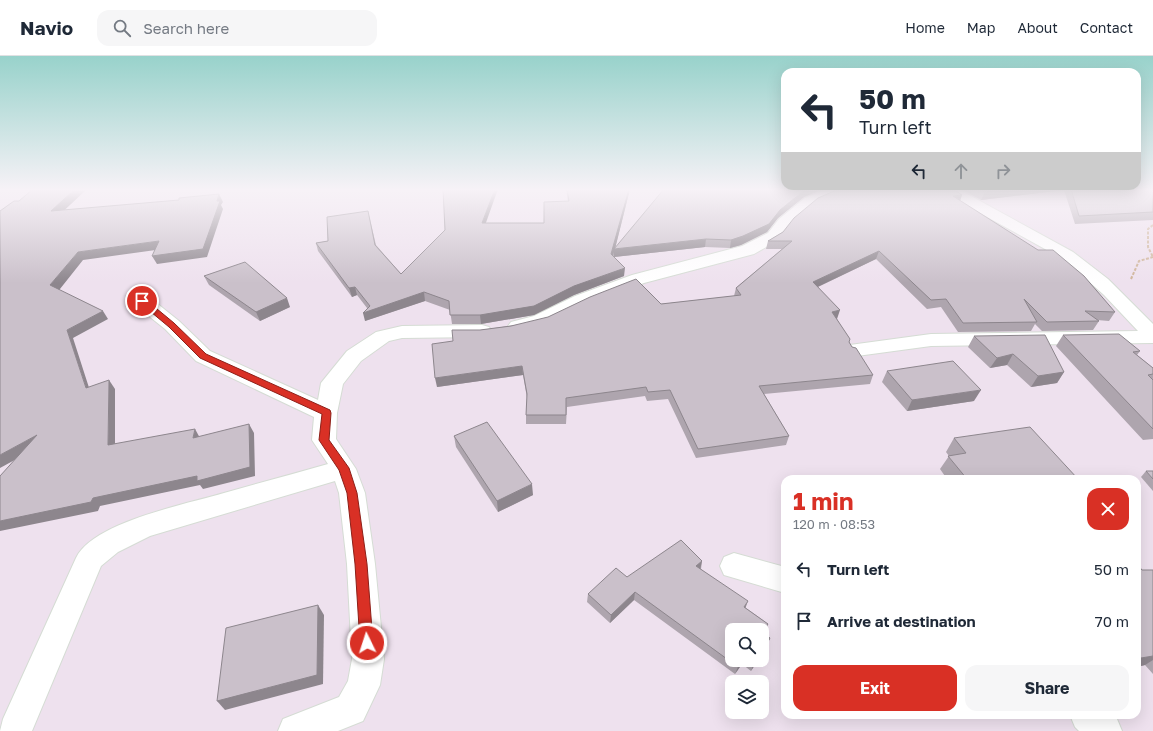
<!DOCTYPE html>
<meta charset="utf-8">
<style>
body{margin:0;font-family:"Golos Text",sans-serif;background:#f6f6f7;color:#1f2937;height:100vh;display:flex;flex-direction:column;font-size:15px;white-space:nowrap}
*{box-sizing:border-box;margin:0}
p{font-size:13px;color:#747a83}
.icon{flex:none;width:22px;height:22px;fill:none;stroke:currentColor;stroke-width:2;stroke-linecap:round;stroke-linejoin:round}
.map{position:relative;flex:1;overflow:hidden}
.side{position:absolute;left:781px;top:419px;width:360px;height:244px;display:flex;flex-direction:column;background:#fff;border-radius:12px;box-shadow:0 4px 16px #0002}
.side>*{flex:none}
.banner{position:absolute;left:781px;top:12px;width:360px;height:122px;border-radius:12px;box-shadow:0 4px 16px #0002;background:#fff;color:#1f2937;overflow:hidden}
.buttons{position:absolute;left:725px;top:567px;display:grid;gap:8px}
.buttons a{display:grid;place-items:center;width:44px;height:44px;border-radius:8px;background:#fff;box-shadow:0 4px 16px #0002;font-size:20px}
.pin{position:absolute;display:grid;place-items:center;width:34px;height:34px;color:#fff;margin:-17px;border:2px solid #fff;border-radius:50%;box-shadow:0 1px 4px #0007}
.me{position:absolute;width:44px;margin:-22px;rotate:356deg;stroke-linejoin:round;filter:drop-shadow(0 0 3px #0008)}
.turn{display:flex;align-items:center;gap:14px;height:84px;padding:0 12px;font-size:18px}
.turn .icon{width:52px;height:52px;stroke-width:2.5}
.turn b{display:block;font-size:28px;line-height:34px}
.lanes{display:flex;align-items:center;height:38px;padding:0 12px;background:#0003;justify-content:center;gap:20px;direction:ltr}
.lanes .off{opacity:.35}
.round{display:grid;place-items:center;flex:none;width:42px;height:42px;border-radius:12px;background:#f6f6f7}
.headline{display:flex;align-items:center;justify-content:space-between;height:68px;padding:0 12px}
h1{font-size:24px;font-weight:700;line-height:30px;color:#d93025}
.primary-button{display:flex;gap:8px;margin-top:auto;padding:8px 12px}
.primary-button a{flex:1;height:46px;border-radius:12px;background:#d93025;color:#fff;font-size:16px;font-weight:700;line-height:46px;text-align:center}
.primary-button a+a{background:#f6f6f7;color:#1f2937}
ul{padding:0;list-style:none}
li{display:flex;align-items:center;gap:12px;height:52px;padding:0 12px}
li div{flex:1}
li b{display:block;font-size:15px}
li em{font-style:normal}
header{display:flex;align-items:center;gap:24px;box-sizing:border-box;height:56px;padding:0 20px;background:#fff;border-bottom:1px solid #e0e1e3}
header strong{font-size:19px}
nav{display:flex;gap:22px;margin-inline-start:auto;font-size:14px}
.search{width:280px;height:36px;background:#f6f6f7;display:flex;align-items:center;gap:10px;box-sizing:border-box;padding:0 14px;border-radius:12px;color:#747a83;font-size:15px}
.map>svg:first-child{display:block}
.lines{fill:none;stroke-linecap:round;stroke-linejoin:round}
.minor-casing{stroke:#d5dcd4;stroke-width:2}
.path{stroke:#cfb499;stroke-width:2;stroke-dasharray:3 1.5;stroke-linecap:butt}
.minor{fill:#fff;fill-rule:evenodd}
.wall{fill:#aea5ae}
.shaded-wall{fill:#8d868d}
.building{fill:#cac0ca;stroke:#8d868d}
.route{fill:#d93025;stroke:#8d1f18}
</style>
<header>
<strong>Navio</strong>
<div class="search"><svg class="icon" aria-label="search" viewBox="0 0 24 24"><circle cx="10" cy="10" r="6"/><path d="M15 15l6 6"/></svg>Search here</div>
<nav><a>Home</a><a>Map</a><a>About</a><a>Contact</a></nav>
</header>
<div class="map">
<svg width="1153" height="675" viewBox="0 0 1153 675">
<rect width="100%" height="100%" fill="#eee1ee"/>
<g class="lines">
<!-- minor casing -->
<g class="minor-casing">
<g id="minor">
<polygon points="827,133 846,133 844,136 815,148 791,169 780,183 754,198 644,227 589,248 548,268 518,276 511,274 508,270 511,266 534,260 575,240 632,219 742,190 768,177 779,163 805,142"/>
<polygon points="941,133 958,133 1073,196 1108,223 1153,268 1153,287 931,290 857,300 850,299 847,294 850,289 857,288 931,278 1138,275 1104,239 1077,215 1045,193 960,146"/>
<path d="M142,239l7,2 30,24 31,30 108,49 3,-17 26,-32 29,-19 26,-6 80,-1 7,2 3,4 -3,4 -7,2 -80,1 -13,3 -28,20 -18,23 -6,29 -1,26 20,30 9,24 10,71 9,95 -4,26 -17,36 -25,10h-60l5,-12 56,-22 9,-16 4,-22 -5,-95 -8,-71 -4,-12 -185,55 -32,16 -17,14 -69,165h-32l3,-12 73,-161c17,-36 111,-54 148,-65 35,-10 69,-19 104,-29l-16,-24 2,-23 -118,-56 -31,-32 -30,-24 -2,-4 2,-4z"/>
<polygon points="734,497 785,511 785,537 724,519 720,510 724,501"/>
<polygon points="1070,659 1113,659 1117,663 1122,675 1079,675 1075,671"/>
</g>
</g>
<!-- path -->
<g class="path">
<polyline points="1153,169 1148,173 1148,191 1153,201"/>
<polyline points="1131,223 1139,205 1153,201"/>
</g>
<!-- minor -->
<use href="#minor" class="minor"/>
</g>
<!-- wall -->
<g class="wall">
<polygon points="566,133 630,133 615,192 737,134 823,133 804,141 778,162 767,176 741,189 730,192 705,191 614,201 624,220 574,239 534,259 481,268 452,268 450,254 425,245 365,265 367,252 357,239 352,241 318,195 316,187 328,185 368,155 376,189 401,218 486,167 544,167 568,145"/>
<polygon points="961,133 1153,133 1153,164 1075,168 1064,134 981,144"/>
<polygon points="962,139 960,145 1115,256 1109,265 1097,264 1099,265 1093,274 1042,275 1035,268 1031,275 958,276 941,251 927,253 876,203 818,231 837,263 852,291 873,319 870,328 764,338 789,380 786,389 696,402 668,343 647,345 645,340 567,351 566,368 526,368 526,359 527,342 523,319 437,331 453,285 480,274 661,248 734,240 736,232 782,193 766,193 768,185 783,176"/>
<polygon points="204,220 290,251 260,265 209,229"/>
<polygon points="1063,279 1140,295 1137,299 1153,312 1153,383 1143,384 1056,290"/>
<polygon points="974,280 1064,316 1057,327 1031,331 1007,309 990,312 968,291"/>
<polygon points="887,315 974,345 907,355 882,326"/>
<polygon points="454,380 533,439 498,456 456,391"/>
<polygon points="954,382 1078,423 947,423 940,413 949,400 946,396"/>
<polygon points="1146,415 1153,415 1153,435 1141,421"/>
<polygon points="702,505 701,513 746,552 768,568 764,577 770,582 767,590 762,574 732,604 758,604 751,615 742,608 735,618 634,544 610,567 587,546 588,538 627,521"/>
<polygon points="1137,508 1142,514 1153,514 1153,618 1145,609 1137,611"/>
</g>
<!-- shaded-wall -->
<g class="shaded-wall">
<polygon points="75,133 86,133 86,134 55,163 51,155"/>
<polygon points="495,133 498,133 483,175 482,167"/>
<polygon points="629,133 630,133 615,193 706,183 705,191 614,201 614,196 611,207 611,198"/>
<polygon points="806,133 823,133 804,141 778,162 767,176 741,189 730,192 731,184 780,154"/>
<polygon points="1013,133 1065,133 1064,134 981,144 985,136"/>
<polygon points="219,138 223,146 221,149 223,153 207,201 157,208 152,200 217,145"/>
<polygon points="962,139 959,147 953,140"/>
<polygon points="159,185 163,193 83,204 56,238 50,229 78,196"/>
<polygon points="879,195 876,203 811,234 813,226"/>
<polygon points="625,212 624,220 574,239 534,259 481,268 480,259 574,230"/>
<polygon points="355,231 357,239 352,241 349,232"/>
<polygon points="424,236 425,245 365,265 363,257"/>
<polygon points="287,242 290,251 260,265 256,256"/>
<polygon points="840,254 837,263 829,264 832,256"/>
<polygon points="103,255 108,263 73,282 92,341 86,332 67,274"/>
<polygon points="1013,298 1007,309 990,312 997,302"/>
<polygon points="522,310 523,319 437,331 435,322"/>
<polygon points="1064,316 1057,327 1031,331 1038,320"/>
<polygon points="109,324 115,333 115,398 108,389"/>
<polygon points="981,334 974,345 907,355 912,344"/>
<polygon points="249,368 254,377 255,420 203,433 200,429 100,450 98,455 0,475 0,465 93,442"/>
<polygon points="195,373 200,382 193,382"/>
<polygon points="37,379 44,388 0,412 0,399"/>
<polygon points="532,428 533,439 498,456 497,445"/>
<polygon points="702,505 700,514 696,510"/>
<polygon points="635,536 634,544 610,567 611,559"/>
<polygon points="748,545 745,553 744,551"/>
<polygon points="318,549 324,559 323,628 225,654 217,645"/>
<polygon points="768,568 765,576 762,580 762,577"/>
<polygon points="770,582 767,590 762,598 762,595"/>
<polygon points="1153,600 1153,604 1145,609 1137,611 1137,606 1141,602"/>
<polygon points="743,604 744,604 742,608 735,618 738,611"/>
<polygon points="756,604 758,604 751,615 754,607"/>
</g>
<!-- building -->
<g class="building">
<polygon points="33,133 75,133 51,155 179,144 179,142 219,138 217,145 220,145 203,193 152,200 159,185 78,196 50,229 103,255 67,274 86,332 109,324 108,389 195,373 193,382 249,368 250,411 197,425 197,420 93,442 91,446 0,465 0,420 37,379 0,399 0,155 14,145 19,145"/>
<polygon points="443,133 495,133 482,167 544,167 544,146 569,145 567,133 629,133 611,198 625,212 574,230 534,250 480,259 450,259 449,245 424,236 363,257 370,250 355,231 349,232 316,187 328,185 327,161 368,155 375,189 401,218 445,174"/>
<polygon points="664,133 734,133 737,134 737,133 758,133 761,134 761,133 806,133 780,154 769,168 743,180 731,184 706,183 614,193"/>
<polygon points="839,133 953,133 962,139 953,140 1038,194 1053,194 1084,220 1115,256 1085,255 1099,265 1047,266 1024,243 1037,266 963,267 946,243 931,244 879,195 813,226 840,254 832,256 850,283 849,286 852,291 856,292 873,319 759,330 789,380 698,393 670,334 648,336 646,331 566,342 566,359 526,359 527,338 522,310 435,322 432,288 453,285 452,274 480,274 511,270 548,261 590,241 636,223 661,248 741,239 736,232 792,185 768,185 783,176 794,162 818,142"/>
<polygon points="978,133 1013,133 985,136"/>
<polygon points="1071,133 1153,133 1153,156 1079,160"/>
<polygon points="245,206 287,242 256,256 204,220"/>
<polygon points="1119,278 1140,295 1133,296 1153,312 1153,318 1148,319 1153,324 1153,373 1063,279"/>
<polygon points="1045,279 1064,316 1038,320 1013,298 997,302 974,280"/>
<polygon points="953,305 981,334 912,344 887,315"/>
<polygon points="487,366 532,428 497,445 454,380"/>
<polygon points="1030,371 1078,423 967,423 948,400 966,397 954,382"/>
<polygon points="1146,415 1153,415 1153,423"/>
<polygon points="681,484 702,505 696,510 748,545 744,551 768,568 762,576 770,582 762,595 762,574 732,574 732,604 743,604 738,611 635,536 611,559 588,538 616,512 627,521"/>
<polygon points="1137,508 1142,514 1153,514 1153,600 1141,602 1137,597"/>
<polygon points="318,549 317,619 217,645 226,572"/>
<polygon points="750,604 756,604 754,607"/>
</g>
<!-- sky -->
<linearGradient id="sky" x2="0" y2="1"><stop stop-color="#98d2cb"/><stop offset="0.59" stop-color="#f7f2f7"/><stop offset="1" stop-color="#f7f2f7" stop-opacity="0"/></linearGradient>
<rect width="1153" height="227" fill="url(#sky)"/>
<!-- route -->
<polygon class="route" points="139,243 145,243 174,267 206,298 330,354 331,357 329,384 349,412 357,437 367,508 373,587 371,592 367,594 362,592 360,587 355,508 347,437 339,414 319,384 322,358 200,302 169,271 139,246"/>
</svg>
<div class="buttons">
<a><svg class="icon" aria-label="search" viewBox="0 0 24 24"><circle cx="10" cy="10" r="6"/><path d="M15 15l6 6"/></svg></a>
<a><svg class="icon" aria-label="layers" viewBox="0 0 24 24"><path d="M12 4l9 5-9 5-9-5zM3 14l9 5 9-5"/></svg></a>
</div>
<div class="pin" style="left:142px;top:245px;background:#d93025"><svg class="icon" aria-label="arrive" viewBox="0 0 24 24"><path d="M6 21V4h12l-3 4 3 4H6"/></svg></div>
<svg class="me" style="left:367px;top:587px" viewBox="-20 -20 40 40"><circle r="17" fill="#d93025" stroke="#fff" stroke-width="3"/><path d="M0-11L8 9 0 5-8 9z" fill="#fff"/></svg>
<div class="banner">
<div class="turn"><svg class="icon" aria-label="left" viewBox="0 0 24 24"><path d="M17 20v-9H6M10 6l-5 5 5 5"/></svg><div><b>50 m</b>Turn left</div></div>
<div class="lanes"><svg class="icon" aria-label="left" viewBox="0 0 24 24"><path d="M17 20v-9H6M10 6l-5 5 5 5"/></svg><svg class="icon off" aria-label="ahead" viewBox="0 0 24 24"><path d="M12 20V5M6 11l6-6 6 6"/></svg><svg class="icon off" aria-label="right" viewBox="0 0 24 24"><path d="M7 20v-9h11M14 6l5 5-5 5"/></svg></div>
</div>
<section class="side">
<div class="headline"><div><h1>1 min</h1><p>120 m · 08:53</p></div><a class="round" style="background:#d93025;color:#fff"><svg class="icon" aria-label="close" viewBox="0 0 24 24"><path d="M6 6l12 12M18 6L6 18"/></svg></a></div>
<ul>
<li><svg class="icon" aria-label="left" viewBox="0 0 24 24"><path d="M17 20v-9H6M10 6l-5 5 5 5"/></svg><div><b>Turn left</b></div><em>50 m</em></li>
<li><svg class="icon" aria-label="arrive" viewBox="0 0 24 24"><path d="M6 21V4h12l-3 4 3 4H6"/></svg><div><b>Arrive at destination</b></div><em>70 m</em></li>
</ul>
<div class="primary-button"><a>Exit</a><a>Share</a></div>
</section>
</div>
